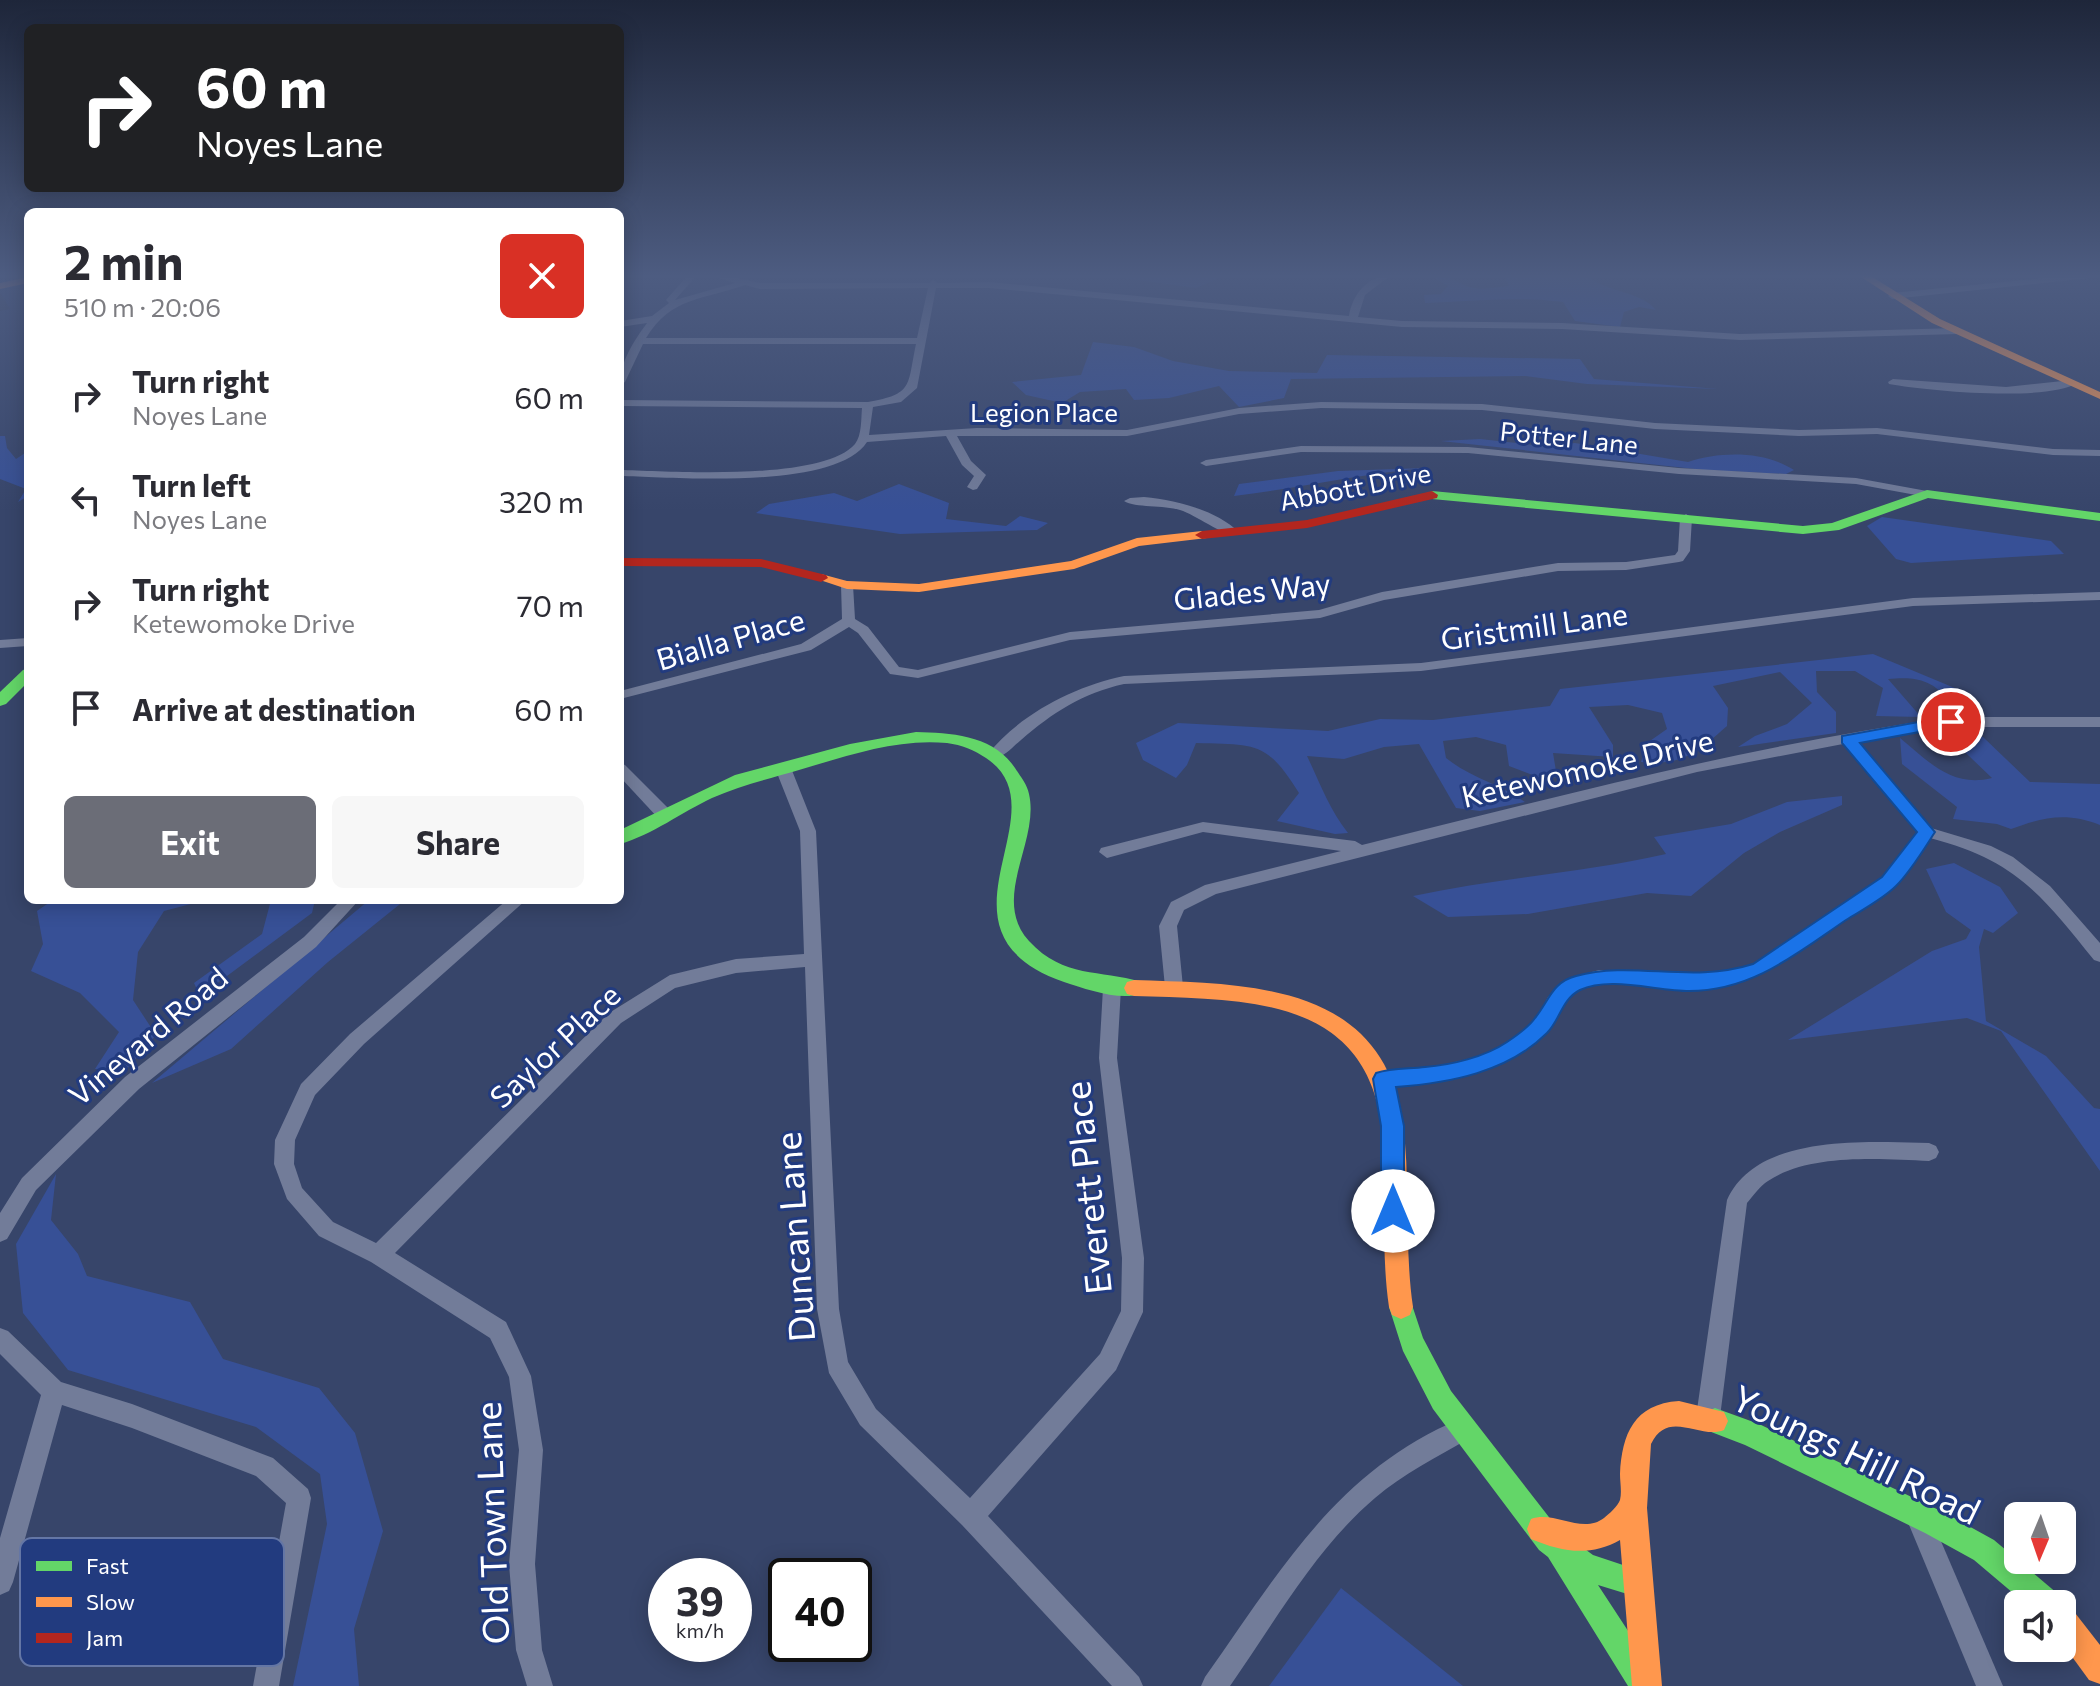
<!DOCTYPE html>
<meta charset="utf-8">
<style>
body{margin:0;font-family:Commissioner,sans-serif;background:#f7f7f7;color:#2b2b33;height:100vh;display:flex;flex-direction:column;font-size:30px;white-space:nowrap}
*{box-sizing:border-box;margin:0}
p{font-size:26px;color:#7c7c81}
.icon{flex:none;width:44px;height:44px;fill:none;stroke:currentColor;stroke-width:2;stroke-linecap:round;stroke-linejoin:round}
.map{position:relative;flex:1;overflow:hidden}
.panel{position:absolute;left:24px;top:208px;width:600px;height:696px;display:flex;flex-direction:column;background:#fff;border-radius:12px;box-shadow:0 4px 20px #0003}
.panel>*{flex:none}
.top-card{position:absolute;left:24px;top:24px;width:600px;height:168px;border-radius:12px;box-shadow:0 4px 20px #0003;background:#202124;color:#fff;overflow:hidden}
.needle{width:52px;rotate:182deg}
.buttons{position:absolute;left:2004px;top:1502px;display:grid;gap:16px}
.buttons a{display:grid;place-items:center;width:72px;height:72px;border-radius:12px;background:#fff;box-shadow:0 4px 20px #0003;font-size:40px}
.speed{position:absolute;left:648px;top:1558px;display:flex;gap:16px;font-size:40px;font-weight:700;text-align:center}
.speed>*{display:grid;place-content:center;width:104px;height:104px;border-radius:50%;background:#fff;box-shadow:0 4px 20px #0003;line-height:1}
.speed small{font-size:20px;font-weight:400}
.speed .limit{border:4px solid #111;border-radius:12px;background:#fff;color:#111}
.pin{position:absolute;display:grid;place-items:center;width:68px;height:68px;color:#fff;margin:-34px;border:4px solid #fff;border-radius:50%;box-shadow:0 2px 8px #0007}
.me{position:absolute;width:88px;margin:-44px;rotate:0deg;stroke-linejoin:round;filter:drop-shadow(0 0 6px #0008)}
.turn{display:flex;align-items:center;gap:28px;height:168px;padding:0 40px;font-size:36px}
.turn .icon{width:104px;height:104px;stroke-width:2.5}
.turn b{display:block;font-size:56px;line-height:68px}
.round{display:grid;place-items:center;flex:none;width:84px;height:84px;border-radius:12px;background:#f7f7f7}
.summary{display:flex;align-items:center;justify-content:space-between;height:136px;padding:0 40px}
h1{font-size:48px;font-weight:700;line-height:60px}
.button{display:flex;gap:16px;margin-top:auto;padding:16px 40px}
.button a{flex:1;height:92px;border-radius:12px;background:#6b6d77;color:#fff;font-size:32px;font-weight:700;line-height:92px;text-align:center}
.button a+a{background:#f7f7f7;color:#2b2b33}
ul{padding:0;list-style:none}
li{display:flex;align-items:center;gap:24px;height:104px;padding:0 40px}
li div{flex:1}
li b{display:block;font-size:30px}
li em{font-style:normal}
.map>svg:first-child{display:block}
.green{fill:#375096}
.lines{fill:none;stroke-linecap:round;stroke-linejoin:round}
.street{fill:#727c99;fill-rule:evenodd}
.fast{fill:#63d668;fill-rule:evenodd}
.slow{fill:#ff974d;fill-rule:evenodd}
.jam{fill:#b3261e;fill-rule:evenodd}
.shaded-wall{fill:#384055}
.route{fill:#1a73e8;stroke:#114b97;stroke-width:2}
.labels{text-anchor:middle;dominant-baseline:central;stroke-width:6;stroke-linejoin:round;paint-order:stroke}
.far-street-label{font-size:26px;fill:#fff;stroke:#223b7f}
.street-label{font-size:30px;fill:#fff;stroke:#223b7f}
.near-street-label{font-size:36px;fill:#fff;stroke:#223b7f}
.key{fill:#223b7f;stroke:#6476a5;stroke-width:2}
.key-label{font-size:22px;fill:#fff}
</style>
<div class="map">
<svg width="2100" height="1686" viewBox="0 0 2100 1686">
<rect width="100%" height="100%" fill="#37456a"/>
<!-- green -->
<g class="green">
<polygon points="1101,275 1226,275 1196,288"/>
<path d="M1429,275c17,0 21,3 35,10 14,7 31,2 45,1l-5,-11h83c18,18 53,15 69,35l-17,-3 -15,5 -4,15 -45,-6 -12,-19c-47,-6 -91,-1 -138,1l-1,-8 17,-1 7,-8z"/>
<polygon points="1093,342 1134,347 1173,361 1229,371 1317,373 1327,355 1580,359 1594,379 1718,389 1587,384 1525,376 1291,379 1284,398 1239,407 1219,386 1169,398 1134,400 1126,389 1080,392 1062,403 1026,395 1012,382 1081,375"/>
<polygon points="5,436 7,448 16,459 28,451 28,496 18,502 26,489 0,479 0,436"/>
<path d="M1480,439l63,7 32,-3 113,19c33,-11 77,-11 106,8l-8,4 -82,-4 -263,-29z"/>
<path d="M1426,468c-65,6 -128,20 -192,28l5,-12 99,-13z"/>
<polygon points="899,484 949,503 946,519 1006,526 1020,516 1048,523 1037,530 900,534 756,513 769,504 834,493 857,501"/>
<polygon points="1882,517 2051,541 2064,554 1911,563 1896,559 1867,526"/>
<path d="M1873,654l89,37v15l-8,1c-19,-26 -34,-31 -66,-28l33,38 -45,-1 7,-28 -28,-17h-39l1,21 19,20v21l-98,14 17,-11 32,-12 25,-21 -32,-31 -67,14 15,22 -1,18c-31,27 -44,40 -86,36l6,-19 20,-14 -5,-16 -34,-8 -39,2 24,38v12l-60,-4 4,24 -14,2 -34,-13 -3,-21 -30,-8 -33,4 3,17c25,20 54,26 79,44l-45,9 -24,-3 -37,-64 -35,3 -40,12 -37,-3c13,27 22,53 41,77l-13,1 -58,-13 22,-28c-33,-53 -44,-48 -103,-50l-9,22 -11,13 -33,-18 -7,-17 42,-20 150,8 52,-12 53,1 117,-14 10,-17z"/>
<path d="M1968,733l15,4 47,45 70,2v41c-33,-13 -57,-8 -89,4l-14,-5 -44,-5 4,-12 -55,-43 -2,-26c29,24 52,50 92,40l-46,-44z"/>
<path d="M1842,796v9l-62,27 -36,21 -53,43 -44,-3 -119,21 -80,3 -35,-21c84,-18 169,-23 253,-42l-12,-17 77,-13 56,-22z"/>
<polygon points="1954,863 2000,887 2018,913 1993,933 1984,929 1979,947 1986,1021 2046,1056 2094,1108 2100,1109 2100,1171 2001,1031 1967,1018 1788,1040 1932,951 1966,939 1971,930 1946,912 1926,869"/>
<polygon points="53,900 206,900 164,911 138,952 133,1000 156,1035 125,1071 95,1069 119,1032 80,993 31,971 43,944 37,911"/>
<polygon points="271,900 315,900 312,913 200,996 194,983 262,934"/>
<polygon points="369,900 405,900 328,962 231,1049 152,1083"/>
<polygon points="56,1174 51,1220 78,1254 87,1276 190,1302 223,1359 319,1388 355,1433 383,1531 354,1629 359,1686 293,1686 327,1524 320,1474 256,1427 68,1370 23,1313 16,1244"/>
<polygon points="1341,1588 1463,1686 1269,1686"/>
</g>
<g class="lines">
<!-- street -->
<g class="street">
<path d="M688,275h9l-22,25 60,-17 -26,-8h14l37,8h169l4,-3 4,3 52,-1 360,34c3,-21 19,-41 42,-41l-26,20 -7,22 44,4 160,2 178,11 218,-6 5,3 -5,3 -218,6 -178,-11 -160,-2 -413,-39h-53l-19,100 -16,14 -28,5 -4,28 108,-7 150,2 112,-22 82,-6 161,2 173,19 144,7 78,-2 176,21 47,1v6l-47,-1 -176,-21 -78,2 -144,-7 -173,-19 -161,-2 -82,6 -112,22h-170l14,25 15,14 -9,14 -4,1 -6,-3 7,-11 -12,-11 -16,-29 -79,6c-32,49 -193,35 -247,34v-6c50,1 202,12 235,-26 7,-9 6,-25 7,-36l-242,-2v-6l248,2c46,-8 39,-16 48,-58h-273l-18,38 -5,3c0,-24 14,-44 27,-62l-27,4v-6l32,-5 17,-13 -3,-3zM745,285l15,4 168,-1 -11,50h-271c26,-42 58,-38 99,-53z"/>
<polygon points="2075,275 2100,275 2100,277 1892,299 1888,296 1892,293"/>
<path d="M1893,379l113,8 66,-7 5,3c-31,19 -149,8 -188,1l-1,-2z"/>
<polygon points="1301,446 1468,447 1679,468 1856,478 1927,491 1933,494 1927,497 1856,484 1679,474 1468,453 1301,452 1206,466 1200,463 1206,460"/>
<path d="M1144,497c33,3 71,13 95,35l-2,3c-14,1 -41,-20 -57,-25 -16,-5 -45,-2 -56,-9l6,-3z"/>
<polygon points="1686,514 1692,518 1690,551 1683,561 1679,562 1626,570 1558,571 1384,600 1320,618 1070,640 918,678 890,674 858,633 849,627 811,650 620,699 620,691 801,644 842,619 841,585 847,581 853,585 855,619 868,627 899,667 918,670 1070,632 1319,610 1382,592 1558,563 1626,562 1675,555 1678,551 1680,518"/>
<path d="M2100,592v8l-187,6 -492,65 -297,13c-41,9 -72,29 -103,56 -10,8 -18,20 -31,17l-2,-3c32,-40 87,-68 136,-78l297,-13 492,-65z"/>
<polygon points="28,638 28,646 0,648 0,640"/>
<path d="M1951,717h149v10h-149l-94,14 74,87 60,18 22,11 37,29 50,57v19l-6,-2c-53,-66 -79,-100 -164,-122 -12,16 -22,37 -37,49 -16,15 -37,26 -55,38 -51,34 -84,64 -148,65 -35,0 -76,-14 -109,-1 -19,7 -22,29 -34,42 -39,45 -107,52 -163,56l-7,-2 -3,-6 3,-6 52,-5 48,-11 29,-13 30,-24 12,-23 17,-17 6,-2 28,-8 91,6 40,-4 24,-8 129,-86 34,-46 -74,-88 -146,28 -481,122 -32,16 -7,16 6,61 -3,5 -6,2 -6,-2 -3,-5 -6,-61 12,-24 34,-17 136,-34 -138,-19 -96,26 -8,-6 2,-4 102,-26 152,19 7,4c195,-48 389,-100 589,-128z"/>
<polygon points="620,763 625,765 671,811 673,815 671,819 659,819 620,777"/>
<polygon points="783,763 791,768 816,831 839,1309 848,1362 876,1409 970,1498 1100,1354 1121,1311 1122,1258 1099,1058 1103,988 1106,983 1112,981 1118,983 1121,988 1117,1058 1144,1258 1143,1312 1116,1370 988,1516 1139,1677 1143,1686 1112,1686 962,1525 860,1425 829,1373 817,1309 805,967 736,973 675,988 621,1023 395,1253 506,1322 531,1376 543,1450 535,1564 542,1650 553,1686 527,1686 516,1650 509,1564 519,1450 509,1377 490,1338 371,1262 319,1236 287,1199 274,1164 275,1140 301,1084 350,1034 507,900 526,900 364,1044 315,1095 295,1140 294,1164 302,1188 333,1222 376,1243 609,1013 670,975 736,959 804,954 800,831 775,768"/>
<polygon points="341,900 359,900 316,947 139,1089 36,1190 7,1239 0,1242 0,1213 22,1178 125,1077 304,937"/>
<path d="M1888,1142l41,1 7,3 3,6 -3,6 -7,3c-48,-2 -119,-8 -161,20 -8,5 -15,15 -21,22l-27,214 -4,8 -8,4 -8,-4 -4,-8 31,-217c26,-57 108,-58 161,-58z"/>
<polygon points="0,1328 8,1331 61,1382 132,1404 273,1458 308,1489 311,1498 279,1686 253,1686 286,1503 256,1476 132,1428 62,1405 13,1582 9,1591 0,1595 0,1538 41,1395 0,1354"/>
<path d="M1460,1419l8,4 4,8 -4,8c-31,18 -65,35 -93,59 -60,51 -100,124 -145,188h-29l4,-9c74,-104 131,-206 255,-258z"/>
<polygon points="1919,1508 1928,1511 2003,1686 1976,1686 1907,1520 1910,1511"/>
</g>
<!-- fast -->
<g class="fast">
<polygon points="1927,490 2100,513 2100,521 1928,498 1839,530 1803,534 1432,499 1426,495 1432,491 1803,526 1832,523"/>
<polygon points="28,668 28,682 6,704 0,706 0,692 23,670"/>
<path d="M916,732c36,1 77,3 99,36 5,8 12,16 14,26 11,48 -39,104 0,147 35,38 71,28 112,41l3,6 -3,6c-23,7 -55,-5 -77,-12 -145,-51 2,-171 -78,-224 -12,-8 -24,-13 -39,-15 -50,-5 -100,13 -148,27 -30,9 -58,15 -87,28 -30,14 -60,37 -92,46v-14l115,-55 115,-31z"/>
<polygon points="1401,1295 1410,1299 1423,1338 1451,1391 1559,1530 1593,1555 1647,1573 1651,1583 1647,1593 1637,1597 1598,1585 1655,1672 1658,1686 1628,1686 1548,1557 1539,1550 1433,1409 1403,1351 1389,1307 1392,1299"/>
<polygon points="1715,1408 1759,1424 1945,1513 1994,1540 2058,1594 2063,1604 2062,1605 2026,1604 1974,1560 1925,1533 1745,1445 1706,1430 1702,1421 1706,1412"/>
</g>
<!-- slow -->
<g class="slow">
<polygon points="1858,275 1869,275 1940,319 2100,392 2100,399 1932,323"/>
<polygon points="28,277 28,283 0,289 0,283"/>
<polygon points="1202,531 1207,532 1207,538 1139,546 1074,569 919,592 847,589 814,578 821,574 847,581 919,584 1071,561 1137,538"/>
<path d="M1134,980c112,4 250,1 269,145 8,60 1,121 10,182l-3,8 -9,4 -9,-4 -3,-8c-8,-55 -3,-109 -6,-164 -8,-149 -137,-143 -249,-147l-7,-2 -3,-6 3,-6z"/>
<path d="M1679,1401l45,11 4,9 -4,9c-24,10 -56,-22 -73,14l-4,64 15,178h-30l-12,-146c-30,17 -58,12 -89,-1l-4,-10 4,-10c23,-9 51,16 73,-1 5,-4 14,-12 16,-18 2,-8 0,-18 0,-26 2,-40 14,-70 59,-73z"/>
<polygon points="2062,1604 2072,1609 2100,1645 2100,1684 2089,1680 2062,1643"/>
</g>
<!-- jam -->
<g class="jam">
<polygon points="1432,491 1438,495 1437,498 1307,528 1202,539 1195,535 1202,531 1307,520"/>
<polygon points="620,558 761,559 826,575 828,578 821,582 761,567 620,566"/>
</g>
</g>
<!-- shaded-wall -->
<polygon class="shaded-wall" points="0,294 1,294 10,309 0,311"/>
<!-- sky -->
<linearGradient id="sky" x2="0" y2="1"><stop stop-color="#1e263a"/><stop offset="0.54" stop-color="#4d5c81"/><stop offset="1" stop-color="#4d5c81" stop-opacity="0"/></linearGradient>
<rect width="2100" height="511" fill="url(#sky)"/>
<!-- route -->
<path class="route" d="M1951,716l8,6 -2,3 -97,18 75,89c-11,17 -24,39 -39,54 -13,13 -34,24 -50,34 -50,34 -94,71 -157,71 -33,0 -79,-15 -109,-1 -18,9 -20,30 -33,43 -39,39 -97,50 -151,54l8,39v85l-3,7 -8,3 -9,-3 -3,-7v-85l-8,-47 3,-6c16,-5 33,-4 49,-6 26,-2 60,-10 82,-25 9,-6 22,-15 28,-24 14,-17 17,-36 41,-42 58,-16 114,8 177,-12l129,-87 35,-45 -75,-89v-7z"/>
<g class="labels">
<!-- far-street labels -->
<g class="far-street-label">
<text x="1044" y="411">Legion Place</text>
<text transform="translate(1569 437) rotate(6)">Potter Lane</text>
<text transform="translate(1355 486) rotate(-11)">Abbott Drive</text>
</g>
<!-- street labels -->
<g class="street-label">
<text transform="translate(1252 590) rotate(-6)">Glades Way</text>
<text transform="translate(1534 625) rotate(-8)">Gristmill Lane</text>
<text transform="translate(730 638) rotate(-16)">Bialla Place</text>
<text transform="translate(1587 767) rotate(-13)">Ketewomoke Drive</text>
<text transform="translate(147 1035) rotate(-40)">Vineyard Road</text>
<text transform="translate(554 1045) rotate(-43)">Saylor Place</text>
</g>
<!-- near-street labels -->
<g class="near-street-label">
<text transform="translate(1086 1188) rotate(-96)">Everett Place</text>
<text transform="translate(793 1237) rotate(-94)">Duncan Lane</text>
<text transform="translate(1857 1453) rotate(26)">Youngs Hill Road</text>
<text transform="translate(490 1523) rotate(-92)">Old Town Lane</text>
</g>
</g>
<!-- legend -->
<rect x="20" y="1538" width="264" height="128" rx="12" class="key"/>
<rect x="36" y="1561" width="36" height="10" fill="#63d668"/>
<rect x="36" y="1597" width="36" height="10" fill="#ff974d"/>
<rect x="36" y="1633" width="36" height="10" fill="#b3261e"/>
<g class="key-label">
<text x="86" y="1574">Fast</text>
<text x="86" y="1610">Slow</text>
<text x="86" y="1646">Jam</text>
</g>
</svg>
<div class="buttons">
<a><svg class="needle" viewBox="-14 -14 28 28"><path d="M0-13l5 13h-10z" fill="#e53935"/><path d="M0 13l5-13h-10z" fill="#7c7c81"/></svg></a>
<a><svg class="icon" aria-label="sound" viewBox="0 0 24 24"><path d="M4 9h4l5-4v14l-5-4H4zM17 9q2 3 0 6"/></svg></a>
</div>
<div class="speed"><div>39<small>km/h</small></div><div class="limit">40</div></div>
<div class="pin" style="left:1951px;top:722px;background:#d93025"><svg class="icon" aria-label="arrive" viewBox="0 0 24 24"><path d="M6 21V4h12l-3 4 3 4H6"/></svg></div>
<svg class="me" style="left:1393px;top:1211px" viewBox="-20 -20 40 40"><circle r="19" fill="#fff"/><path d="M0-13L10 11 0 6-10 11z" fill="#1a73e8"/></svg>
<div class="top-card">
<div class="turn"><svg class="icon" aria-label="right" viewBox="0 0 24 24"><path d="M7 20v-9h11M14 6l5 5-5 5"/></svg><div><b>60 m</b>Noyes Lane</div></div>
</div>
<section class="panel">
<div class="summary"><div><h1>2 min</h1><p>510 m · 20:06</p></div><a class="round" style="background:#d93025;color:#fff"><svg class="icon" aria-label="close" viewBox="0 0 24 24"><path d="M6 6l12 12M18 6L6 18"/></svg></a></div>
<ul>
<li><svg class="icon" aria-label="right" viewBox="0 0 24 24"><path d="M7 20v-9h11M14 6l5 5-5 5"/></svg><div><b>Turn right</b><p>Noyes Lane</p></div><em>60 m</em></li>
<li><svg class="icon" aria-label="left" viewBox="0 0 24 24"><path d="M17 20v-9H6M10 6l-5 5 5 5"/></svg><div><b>Turn left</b><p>Noyes Lane</p></div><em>320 m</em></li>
<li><svg class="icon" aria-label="right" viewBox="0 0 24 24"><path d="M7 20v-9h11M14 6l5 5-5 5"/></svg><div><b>Turn right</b><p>Ketewomoke Drive</p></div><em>70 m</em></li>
<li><svg class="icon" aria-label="arrive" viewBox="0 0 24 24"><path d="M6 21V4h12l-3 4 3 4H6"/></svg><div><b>Arrive at destination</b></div><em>60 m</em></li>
</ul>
<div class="button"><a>Exit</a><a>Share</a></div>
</section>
</div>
